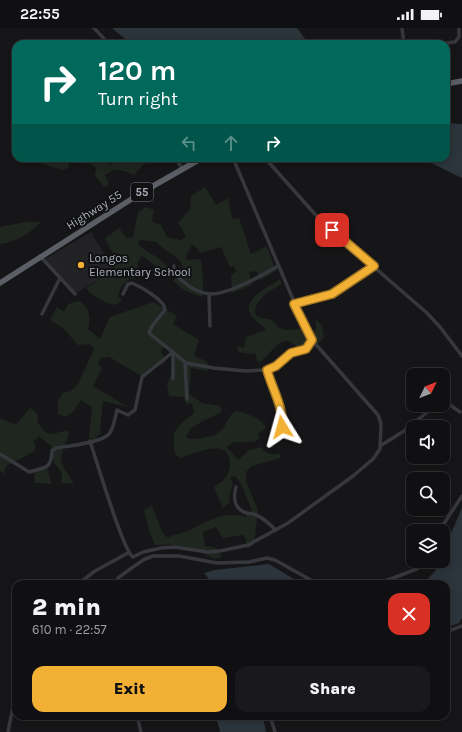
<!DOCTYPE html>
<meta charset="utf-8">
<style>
body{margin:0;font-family:Karla,sans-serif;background:#19191b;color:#f1f3f6;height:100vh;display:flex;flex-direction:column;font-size:15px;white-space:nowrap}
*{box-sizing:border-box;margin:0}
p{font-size:13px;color:#9c9d9f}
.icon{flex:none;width:22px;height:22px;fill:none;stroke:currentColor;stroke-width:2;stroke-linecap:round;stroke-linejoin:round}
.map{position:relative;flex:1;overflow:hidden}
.panel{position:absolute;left:12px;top:552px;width:438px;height:140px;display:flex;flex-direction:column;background:#101012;border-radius:12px;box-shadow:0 2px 10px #0003,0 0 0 1px #303032}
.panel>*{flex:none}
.top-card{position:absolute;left:12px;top:12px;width:438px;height:122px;border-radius:12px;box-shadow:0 2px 10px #0003,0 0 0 1px #303032;background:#00695c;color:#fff;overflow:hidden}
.needle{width:26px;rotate:47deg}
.tools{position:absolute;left:406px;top:340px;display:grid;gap:8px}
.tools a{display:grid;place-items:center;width:44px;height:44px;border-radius:8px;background:#101012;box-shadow:0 2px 10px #0003,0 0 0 1px #303032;font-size:20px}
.pin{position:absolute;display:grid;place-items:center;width:34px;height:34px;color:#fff;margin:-17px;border-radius:8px;box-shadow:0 2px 6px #0006}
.me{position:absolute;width:44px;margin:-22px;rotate:352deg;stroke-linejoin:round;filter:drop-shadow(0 0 3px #0008)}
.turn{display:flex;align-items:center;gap:14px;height:84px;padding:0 20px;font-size:18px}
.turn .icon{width:52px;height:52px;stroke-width:2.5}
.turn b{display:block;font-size:28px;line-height:34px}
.lanes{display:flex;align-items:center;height:38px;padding:0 20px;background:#0003;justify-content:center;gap:20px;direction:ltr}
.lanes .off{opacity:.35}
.round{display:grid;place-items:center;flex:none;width:42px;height:42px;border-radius:12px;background:#19191b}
.head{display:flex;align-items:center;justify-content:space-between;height:68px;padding:0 20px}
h1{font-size:24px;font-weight:800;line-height:30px}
.cta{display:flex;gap:8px;margin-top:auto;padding:8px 20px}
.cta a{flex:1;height:46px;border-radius:12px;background:#f2b134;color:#111;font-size:16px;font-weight:800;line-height:46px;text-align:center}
.cta a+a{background:#19191b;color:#f1f3f6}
.status{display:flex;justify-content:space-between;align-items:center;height:28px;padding:0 20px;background:#101012;direction:ltr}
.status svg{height:11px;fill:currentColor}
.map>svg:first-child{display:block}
.built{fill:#222225}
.green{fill:#1e261f}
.water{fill:#2c353c}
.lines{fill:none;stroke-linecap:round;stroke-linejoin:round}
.minor{stroke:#37383d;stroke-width:3.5}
.trunk{stroke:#5b5e65;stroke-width:5.5}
.route-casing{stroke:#9d7322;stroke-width:10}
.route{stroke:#f2b134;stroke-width:7}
.poi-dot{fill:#f2b134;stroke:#111113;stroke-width:1.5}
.labels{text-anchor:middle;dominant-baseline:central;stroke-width:4;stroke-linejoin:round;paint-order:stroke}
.shield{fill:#111113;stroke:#7b7e86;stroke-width:1}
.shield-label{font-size:11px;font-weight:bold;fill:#a8adb8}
.street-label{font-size:12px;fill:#a8adb8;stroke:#111113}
.poi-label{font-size:12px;fill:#a8adb8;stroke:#111113;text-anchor:start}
</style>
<div class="status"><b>22:55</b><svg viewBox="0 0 49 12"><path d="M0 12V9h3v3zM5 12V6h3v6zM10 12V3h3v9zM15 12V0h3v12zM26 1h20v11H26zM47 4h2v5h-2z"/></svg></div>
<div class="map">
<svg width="462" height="704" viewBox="0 0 462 704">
<rect width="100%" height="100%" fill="#161618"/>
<!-- built -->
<polygon class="built" points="91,204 114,242 76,265 45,231"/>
<!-- green -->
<g class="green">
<polygon points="21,130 70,130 68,140 62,142 38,134"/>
<path d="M83,130h23l1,6h5l7,-6h35l-10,6 -10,11c-12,-5 -19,-8 -29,0l4,9 -5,3 -9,-11 1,-8 -5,-4 -10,-2z"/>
<path d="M205,159l11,18 12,-7 4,21 7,-1 12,36 16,-8 9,25 -16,9 -3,-9 -8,1 3,13 -20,8 -1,-18 6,-4 -4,-5 -3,1 -9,-20 -21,6 -4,-6 -4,-3 -5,10 -1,6 14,-1c3,7 4,30 2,38l-18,-7 -11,-9 10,-12c-1,-13 -19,-17 -26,-27l-16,-2 -3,4c10,10 26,14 32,27l-9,-1 -19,-14 -5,8 2,6 -5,9 -4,-1 -9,9 -3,9 4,5 -8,4c-11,-4 -21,-8 -28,-17l28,-18 -6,-10 6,-4 -9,-18 14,-10 7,10 7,-1 5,-25 8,-5 8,3 -2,12 9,3 6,12 14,3 5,-4 -8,-13 12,-14 1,-13z"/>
<path d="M25,194h16c-12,12 -23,19 -41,22v-17z"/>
<path d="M280,251l2,5c-12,7 -27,14 -27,30l3,3 14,3 6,7 7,3 23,-2 2,5 6,-3v-11l6,7 2,12 -19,17c-4,-4 -10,-11 -14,-13 -14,-6 -22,17 -33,21l-3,-10 -5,1 -12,-2 -1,-6 7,2 2,-11 20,-7c-5,-6 -15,-12 -17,-19 -3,-14 21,-25 31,-32z"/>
<path d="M79,273c11,6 12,18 9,28l12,10 10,-22 43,-15 24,14 -4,8 26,16 -5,16 14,6 -1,9 -16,-3 -2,26 13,9 18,3 2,6 -19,9 -13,8 -4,7 3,3c11,0 29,-2 35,-12 4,-7 5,-11 11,-16 13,2 23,6 31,16l-2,3 -6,3 2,5 -6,4h-20l-7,5 11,13 11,-10 12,-3c7,7 10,9 19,6v5l-28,8 -6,6v10l12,28 -4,35 -6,3 -4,-13 -21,3 -7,-11 -13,5 2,14 11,2 6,9 -8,2c-24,-13 -32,-15 -59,-14l-6,-15 -5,-20 8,-4 10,26 6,6c8,-5 16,-5 24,-9 17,-8 33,-19 53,-12l7,-6 -10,-25 -7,-10 -5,1 3,8 -3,8 -1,10 -6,5 -9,-20c3,-5 11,-7 13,-13 3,-5 4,-13 2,-18 -6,-18 -38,-2 -49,1l-5,-4c-4,-26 0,-25 19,-41l-2,-10 -5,1 -4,-7 -14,-1 -2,-12 8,-20 -4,-12 -6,-5 -4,3 5,12 -16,9 -5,7 -36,-21 -8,1 -3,5 4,6 -9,17 35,21 -25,-6 -3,27 1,5 -7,6 -5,-1 3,-31 -11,-7 -7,11 -9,6 -7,-3v-14l5,-7 8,-2 7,-7 16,-35 -5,-5 -11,1 -15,-17 -13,-8 7,-13 7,5 4,-8z"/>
<path d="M30,380l7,5 1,10 8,10 6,1 16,-4 1,5c-12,29 -10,23 5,49l-13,-1 1,-10 -8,-10 -3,-17 -12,-10 -6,6 3,5 -3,5 -27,14 -2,8 -4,-3v-53l16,7z"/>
<polygon points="46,437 52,456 35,455 34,445"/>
</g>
<!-- water -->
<g class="water">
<polygon points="112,0 297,0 309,16 131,16"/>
<polygon points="446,95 462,96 462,150 425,132 408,130 446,130"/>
<polygon points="462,480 462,590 459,595 446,600 446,556 423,556 435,543 439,533 443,533 443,524"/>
<polygon points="269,536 302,556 213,556 204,545 215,542"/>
<polygon points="216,688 263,688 266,704 220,704"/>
</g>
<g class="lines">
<!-- minor -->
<g class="minor">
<polyline points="94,0 109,16"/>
<polyline points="402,0 404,16"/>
<polyline points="436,16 455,14 459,9 459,0"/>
<polyline points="175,130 182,140"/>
<polyline points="265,130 321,193 427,285 440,299 462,328"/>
<polyline points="40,228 75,266"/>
<path d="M174,238c-1,8 5,13 11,17 7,6 15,10 25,11 17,1 53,-19 68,-28"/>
<path d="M123,266l5,-10 4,-1c9,4 33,17 33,27l-13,16 -3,7 37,30 28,5 32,3 21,-1 10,-4 14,-13 15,-4 6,-9"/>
<polyline points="209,266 210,298"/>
<polyline points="294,276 332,266 374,238"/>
<polyline points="42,286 60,250"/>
<polyline points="185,335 187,371"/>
<path d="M267,342c5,18 17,38 15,57l-4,3"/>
<polyline points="173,351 173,324"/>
<polyline points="443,372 460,384"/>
<path d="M90,413c6,18 33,110 43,116l10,-5 18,-4 14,-1 32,5 13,-1 28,-6 40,-22 65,-47 20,-17 7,-10 1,-25 -3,-9 -66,-75 -6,-10 -73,-172"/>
<polyline points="380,418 404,403 436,377"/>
<path d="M0,426l29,18c16,-5 22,-2 23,-21l4,-3c12,-2 45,-5 53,-14 5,-6 6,-17 8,-24l11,5 7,-5 7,-33 31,-25"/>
<path d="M236,459c-3,10 -2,23 11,26 3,1 6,0 9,2 8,3 14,10 20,15"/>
<polyline points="439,503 462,468"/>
<polyline points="78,556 95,543 128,525"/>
<polyline points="115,556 118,550 133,539 145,531 153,528 179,528 217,535 249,534 267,530 275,532 318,556"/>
<polyline points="377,556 417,541 424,533"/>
<polyline points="446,604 462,598"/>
<polyline points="137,688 141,704"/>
<polyline points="270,688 275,704"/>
<polyline points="8,704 16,663"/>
</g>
<!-- trunk -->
<g class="trunk">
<polyline points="446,56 462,53"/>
<polyline points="0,255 141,165 202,130"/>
</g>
</g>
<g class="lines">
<!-- route casing -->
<g class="route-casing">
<path id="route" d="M282,399c2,-19 -10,-39 -15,-57l9,-4 15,-13 15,-4 6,-9 -18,-36 38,-10 42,-28 -42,-36"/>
</g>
<!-- route -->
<use href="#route" class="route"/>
</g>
<!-- markers -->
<circle class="poi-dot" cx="81" cy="237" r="4"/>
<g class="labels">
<!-- shield labels -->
<rect class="shield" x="131" y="155" width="22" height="18" rx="3"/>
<g class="shield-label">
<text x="142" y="164">55</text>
</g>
<!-- street labels -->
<g class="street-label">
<text transform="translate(94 182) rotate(-32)">Highway 55</text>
</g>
<!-- poi labels -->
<g class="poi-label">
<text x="89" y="230">Longos<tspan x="89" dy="14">Elementary School</tspan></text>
</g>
</g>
</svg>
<div class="tools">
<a><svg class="needle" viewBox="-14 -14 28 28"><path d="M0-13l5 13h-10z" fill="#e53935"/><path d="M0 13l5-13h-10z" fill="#9c9d9f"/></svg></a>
<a><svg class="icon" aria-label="sound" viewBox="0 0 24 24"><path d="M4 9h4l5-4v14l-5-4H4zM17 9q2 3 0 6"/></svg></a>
<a><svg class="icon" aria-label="search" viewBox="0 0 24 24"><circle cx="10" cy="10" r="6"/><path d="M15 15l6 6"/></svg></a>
<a><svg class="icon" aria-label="layers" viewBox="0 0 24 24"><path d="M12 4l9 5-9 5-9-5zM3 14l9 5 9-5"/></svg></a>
</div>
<div class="pin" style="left:332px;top:202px;background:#d93025"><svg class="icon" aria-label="arrive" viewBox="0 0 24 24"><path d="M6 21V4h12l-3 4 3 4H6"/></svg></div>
<svg class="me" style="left:282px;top:399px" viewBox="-20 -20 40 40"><path d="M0-17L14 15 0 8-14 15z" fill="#f2b134" stroke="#fff" stroke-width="4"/></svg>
<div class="top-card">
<div class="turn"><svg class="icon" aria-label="right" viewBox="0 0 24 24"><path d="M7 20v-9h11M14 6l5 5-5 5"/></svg><div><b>120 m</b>Turn right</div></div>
<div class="lanes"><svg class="icon off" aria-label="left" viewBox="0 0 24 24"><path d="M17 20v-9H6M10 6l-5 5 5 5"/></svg><svg class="icon off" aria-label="ahead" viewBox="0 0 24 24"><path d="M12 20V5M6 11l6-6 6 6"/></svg><svg class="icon" aria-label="right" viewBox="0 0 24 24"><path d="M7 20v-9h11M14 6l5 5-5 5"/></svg></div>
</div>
<section class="panel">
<div class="head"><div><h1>2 min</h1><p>610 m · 22:57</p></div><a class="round" style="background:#d93025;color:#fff"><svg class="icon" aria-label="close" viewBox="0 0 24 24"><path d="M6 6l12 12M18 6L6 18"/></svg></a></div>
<div class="cta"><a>Exit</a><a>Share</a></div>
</section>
</div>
